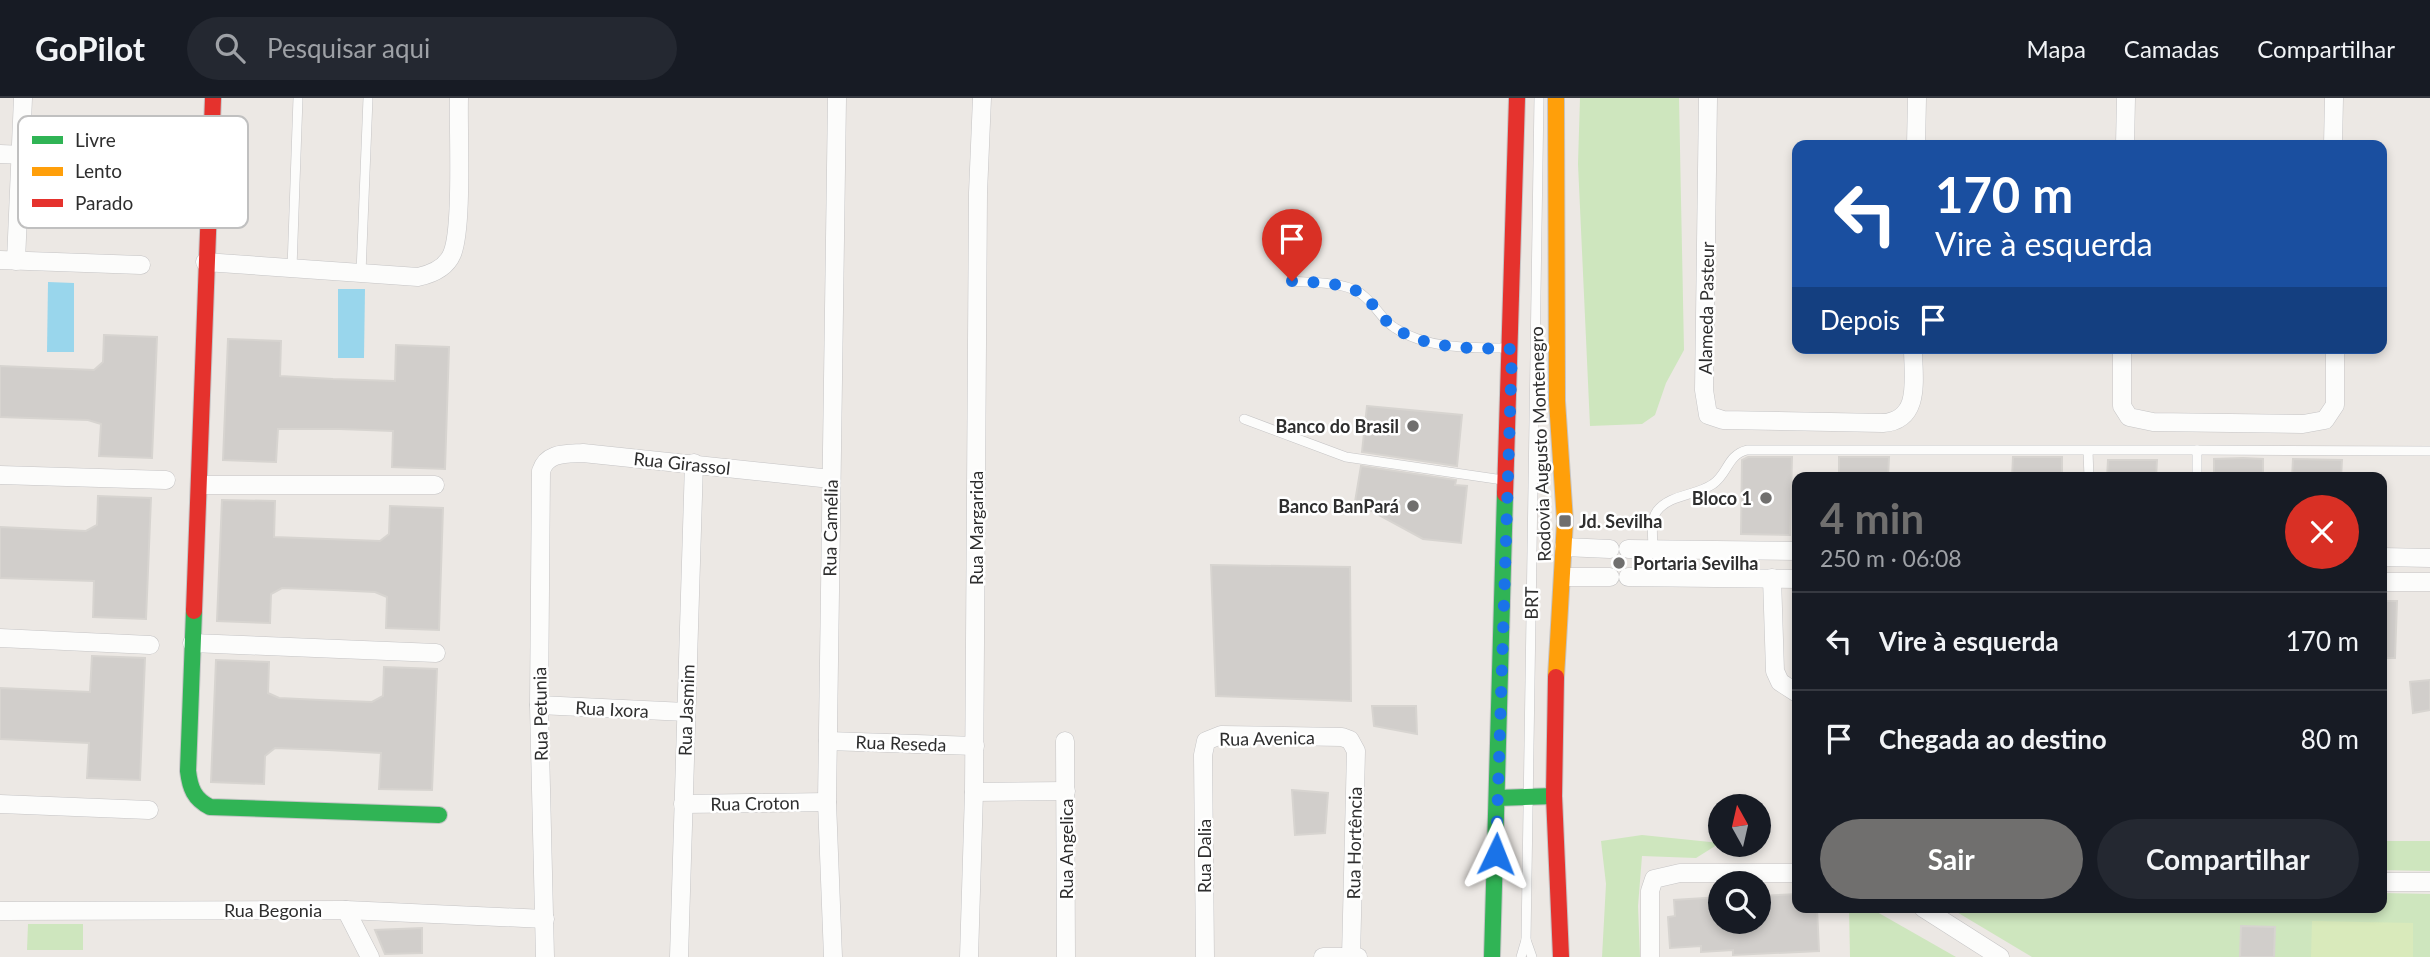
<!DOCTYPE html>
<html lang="pt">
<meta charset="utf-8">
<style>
body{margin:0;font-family:Lato,sans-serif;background:#242831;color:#f1f3f6;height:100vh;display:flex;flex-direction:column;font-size:26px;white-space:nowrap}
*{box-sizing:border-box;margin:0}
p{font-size:23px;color:#9ea1a6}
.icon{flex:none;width:38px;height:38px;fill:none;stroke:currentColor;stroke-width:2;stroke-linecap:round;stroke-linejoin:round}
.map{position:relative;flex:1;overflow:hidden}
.side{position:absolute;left:1792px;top:374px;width:595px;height:441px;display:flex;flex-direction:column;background:#171b24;border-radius:14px;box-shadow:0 4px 10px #0003}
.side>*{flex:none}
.hud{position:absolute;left:1792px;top:42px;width:595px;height:214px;border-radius:14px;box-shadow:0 4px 10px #0003;background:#1a4fa0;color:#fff;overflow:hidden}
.needle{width:46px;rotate:352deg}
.tools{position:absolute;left:1708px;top:696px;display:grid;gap:14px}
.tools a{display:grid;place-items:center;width:63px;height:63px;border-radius:50%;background:#171b24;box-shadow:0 4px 10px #0003;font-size:35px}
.pin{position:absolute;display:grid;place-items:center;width:60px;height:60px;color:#fff;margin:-72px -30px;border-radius:50% 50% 50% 0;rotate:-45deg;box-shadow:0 0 7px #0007}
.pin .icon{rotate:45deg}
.me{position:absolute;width:77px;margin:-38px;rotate:2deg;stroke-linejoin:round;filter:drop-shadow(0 0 5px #0008)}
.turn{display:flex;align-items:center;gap:24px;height:147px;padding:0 28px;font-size:32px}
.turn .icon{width:91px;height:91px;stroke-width:2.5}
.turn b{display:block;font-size:49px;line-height:60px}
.then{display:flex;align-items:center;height:66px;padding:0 28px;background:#0003;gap:14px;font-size:26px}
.round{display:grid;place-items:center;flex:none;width:74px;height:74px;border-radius:37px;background:#242831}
.overview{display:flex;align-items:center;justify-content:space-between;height:119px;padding:0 28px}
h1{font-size:42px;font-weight:700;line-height:52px;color:#706f6e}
.action{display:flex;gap:14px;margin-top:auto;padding:14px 28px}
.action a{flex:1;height:80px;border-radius:42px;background:#706f6e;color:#fff;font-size:28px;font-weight:700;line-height:80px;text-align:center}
.action a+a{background:#242831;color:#f1f3f6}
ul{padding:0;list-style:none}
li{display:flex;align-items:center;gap:21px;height:98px;padding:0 28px;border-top:2px solid #363941}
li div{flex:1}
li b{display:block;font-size:26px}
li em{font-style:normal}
header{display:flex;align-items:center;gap:42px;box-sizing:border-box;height:98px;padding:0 35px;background:#171b24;border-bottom:2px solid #363941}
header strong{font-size:33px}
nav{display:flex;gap:38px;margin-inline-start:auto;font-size:24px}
.search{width:490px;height:63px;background:#242831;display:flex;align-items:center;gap:18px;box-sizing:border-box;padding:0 24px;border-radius:38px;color:#9ea1a6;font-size:26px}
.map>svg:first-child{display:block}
.green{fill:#cee6be}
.pitch{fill:#d9eabb}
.water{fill:#99d6ec}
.building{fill:#d1cecb;stroke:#d7d4d0;stroke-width:2}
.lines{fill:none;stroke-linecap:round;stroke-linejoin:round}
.lane-casing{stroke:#c5c4c5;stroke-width:10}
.street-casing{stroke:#c5c4c5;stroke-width:19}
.fast-casing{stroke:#c5c4c5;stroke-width:18}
.slow-casing{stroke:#c5c4c5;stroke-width:18}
.jam-casing{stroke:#c5c4c5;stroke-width:18}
.lane{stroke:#fcfcfb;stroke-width:9}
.street{stroke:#fcfcfb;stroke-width:18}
.fast{stroke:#30b455;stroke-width:16}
.slow{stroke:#ff9f0a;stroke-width:16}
.jam{stroke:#e5322d;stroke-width:16}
.route{stroke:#1a73e8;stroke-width:12;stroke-dasharray:0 21.6}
.poi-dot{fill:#706f6e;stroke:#fff;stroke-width:2.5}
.labels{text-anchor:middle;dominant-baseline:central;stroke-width:5;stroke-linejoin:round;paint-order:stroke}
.street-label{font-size:18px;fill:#2e2e2e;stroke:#fff}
.poi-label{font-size:18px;font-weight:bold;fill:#2e2e2e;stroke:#fff;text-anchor:end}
.key{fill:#fff;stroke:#c0c0c0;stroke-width:2}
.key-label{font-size:19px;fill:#2e2e2e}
</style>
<header>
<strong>GoPilot</strong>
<div class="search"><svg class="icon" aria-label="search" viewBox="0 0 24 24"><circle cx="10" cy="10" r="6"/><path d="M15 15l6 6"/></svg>Pesquisar aqui</div>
<nav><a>Mapa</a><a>Camadas</a><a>Compartilhar</a></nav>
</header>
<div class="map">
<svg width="2430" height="859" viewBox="0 0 2430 859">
<rect width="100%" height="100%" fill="#ece8e4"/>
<!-- green -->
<g class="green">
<polygon points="1580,0 1679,0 1684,252 1666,285 1655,317 1642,326 1590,328 1578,66"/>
<polygon points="1642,737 1720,745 1696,760 1642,758 1638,808 1640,859 1602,859 1606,786 1601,743"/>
<polygon points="2382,743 2430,743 2430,773 2382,772"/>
<polygon points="2382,795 2430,796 2430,859 2032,859 1950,810 2382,810"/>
<polygon points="1849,810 1870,810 1956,859 1850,859"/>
<polygon points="28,826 83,826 83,852 27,852"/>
</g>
<!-- pitch -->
<polygon class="pitch" points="2312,823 2413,825 2413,859 2311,859"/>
<!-- water -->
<g class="water">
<polygon points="48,184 74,185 74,254 47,254"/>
<polygon points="338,191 365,191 364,260 338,260"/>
</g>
<!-- building -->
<g class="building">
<polygon points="104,237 157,239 152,360 99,358 101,326 88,322 0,319 0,268 94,272 103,264"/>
<polygon points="228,241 281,243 280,278 333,281 395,283 396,247 449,249 445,371 392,369 393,333 340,331 278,331 276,364 223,362"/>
<polygon points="1367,308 1462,317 1457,368 1362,354"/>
<polygon points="1748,359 1792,359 1790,437 1741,436 1742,362"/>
<polygon points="1839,359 1889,359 1888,380 1839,380"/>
<polygon points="2013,359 2062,359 2062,380 2012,380"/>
<polygon points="2243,360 2263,361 2263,380 2214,380 2214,361"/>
<polygon points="2293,361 2342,362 2341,380 2292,380"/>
<polygon points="2108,362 2157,362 2156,380 2107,380"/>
<polygon points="1361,368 1456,382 1455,387 1467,388 1461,445 1423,441 1355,404"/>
<polygon points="98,398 151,400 146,521 93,519 94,483 0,480 0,429 86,433 97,427"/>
<polygon points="222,402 275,403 274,439 380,443 389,436 390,408 443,410 439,532 386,530 387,499 375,494 334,492 282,490 271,496 270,525 217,523"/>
<polygon points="1211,467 1350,469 1351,603 1216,598"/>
<polygon points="2382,503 2397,503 2395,560 2382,560"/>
<polygon points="92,558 145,560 140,682 87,680 89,645 0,641 0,590 90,594"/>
<polygon points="216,562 269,564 268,595 279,600 320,602 372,604 383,598 384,569 437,571 432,692 379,691 381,655 328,652 275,650 265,658 264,686 211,684"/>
<polygon points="2430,582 2430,612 2413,615 2410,584"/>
<polygon points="1372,608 1416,608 1417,636 1374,628"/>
<polygon points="1292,692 1328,695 1325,735 1295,737"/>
<polygon points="1797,796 1797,810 1817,810 1819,853 1733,857 1733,852 1701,854 1701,848 1670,850 1668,819 1675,818 1674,802 1720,799 1720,824 1759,824 1759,798"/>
<polygon points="2241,828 2275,829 2274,859 2240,859"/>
<polygon points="422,830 422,855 385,856 375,832"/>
</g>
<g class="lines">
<!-- lane casing -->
<g class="lane-casing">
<g id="lane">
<polyline points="292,170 298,0"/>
<polyline points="361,175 368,0"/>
<path d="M1292,183c21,2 57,0 73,16 11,9 18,24 30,31 32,21 75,20 111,20"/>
<polyline points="1244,321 1346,359 1503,382"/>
<polyline points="2197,352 2430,353"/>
<polyline points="2088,353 2089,380"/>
<path d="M1653,451c0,-12 -3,-28 4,-38 13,-17 39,-15 56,-27 15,-10 14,-29 34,-34h450v28"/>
<polyline points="1526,842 1532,859"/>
<polyline points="1521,859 1526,842 1539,0"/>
</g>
</g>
<!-- street casing -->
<g class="street-casing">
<g id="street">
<path d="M1708,0l-4,292 4,25 15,5 160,3c39,-3 30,-45 30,-75"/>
<polyline points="1916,47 1917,0"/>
<polyline points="2125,47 2126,0"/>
<polyline points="2333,47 2334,0"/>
<polyline points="0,56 171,63"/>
<polyline points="0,162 141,167"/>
<polyline points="16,163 23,0"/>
<path d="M205,164l213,15c14,-3 28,-9 34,-23 11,-26 6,-122 7,-156"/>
<polyline points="2122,250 2122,308 2129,319 2153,324 2303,326 2325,322 2335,307 2335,250"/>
<polyline points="0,377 166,382"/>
<polyline points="200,387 435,387"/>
<polyline points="1564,449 1610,451"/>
<polyline points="1628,451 1797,453"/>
<polyline points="2382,459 2430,460"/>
<polyline points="1563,479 1610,479"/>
<polyline points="1628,479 1797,481"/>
<polyline points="1772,480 1775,573 1780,584 1797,595"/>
<polyline points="2382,484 2430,484"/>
<polyline points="0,540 150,547"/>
<polyline points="192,545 436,555"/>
<polyline points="539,607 686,614"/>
<polyline points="828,643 975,648"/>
<polyline points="1065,643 1066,859"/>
<polyline points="974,694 1066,693"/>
<polyline points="0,706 149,712"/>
<polyline points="683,706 827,704"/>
<polyline points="2382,784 2430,784"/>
<polyline points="1923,810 2000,859"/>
<polyline points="346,812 370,859"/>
<polyline points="0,813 346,812 545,821"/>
<path d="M545,859l-6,-252 2,-234c6,-19 25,-17 42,-18l248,26"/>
<polyline points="679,859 694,365"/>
<polyline points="833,859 827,704 837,0"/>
<polyline points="969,859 974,694 978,95 982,0"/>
<polyline points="1205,859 1203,657 1206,643 1221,637 1342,639 1350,642 1356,653 1351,859"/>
<polyline points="1323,859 1358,859"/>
<polyline points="1650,859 1650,793 1654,781 1680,775 1797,775"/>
</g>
</g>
<!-- fast casing -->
<g class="fast-casing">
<g id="fast">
<path d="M194,513l-6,160c2,17 6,28 22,36l229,8"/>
<polyline points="1497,700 1554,698"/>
<polyline points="1492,859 1505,396"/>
</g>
</g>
<!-- slow casing -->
<g class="slow-casing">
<polyline id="slow" points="1556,579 1565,423 1557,303 1556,0"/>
</g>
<!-- jam casing -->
<g class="jam-casing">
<g id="jam">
<polyline points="1505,396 1517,0"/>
<polyline points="194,513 213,0"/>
<polyline points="1556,579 1554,698 1561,859"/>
</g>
</g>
<!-- lane -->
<use href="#lane" class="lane"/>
<!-- street -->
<use href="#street" class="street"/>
<!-- fast -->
<use href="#fast" class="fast"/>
<!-- slow -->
<use href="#slow" class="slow"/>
<!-- jam -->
<use href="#jam" class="jam"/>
</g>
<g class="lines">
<!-- route -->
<path class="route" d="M1292,183c21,2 57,0 73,16 11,9 18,24 30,31 33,22 79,20 117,21l-16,505"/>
</g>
<!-- markers -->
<g class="poi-dot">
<circle cx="1413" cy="328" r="7"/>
<circle cx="1766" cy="400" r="7"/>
<circle cx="1413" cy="408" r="7"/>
<rect x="1558" y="416" width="14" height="14" rx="3.5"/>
<circle cx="1619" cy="465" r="7"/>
</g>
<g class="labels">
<!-- street labels -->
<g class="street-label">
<text transform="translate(1706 210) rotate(-89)">Alameda Pasteur</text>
<text transform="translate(1540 346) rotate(-92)">Rodovia Augusto Montenegro</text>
<text transform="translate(682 365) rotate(6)">Rua Girassol</text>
<text transform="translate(830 430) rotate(-89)">Rua Camélia</text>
<text transform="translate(976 430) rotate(-90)">Rua Margarida</text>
<text transform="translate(1531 505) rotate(-89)">BRT</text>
<text transform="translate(612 611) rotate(3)">Rua Ixora</text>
<text transform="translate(686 612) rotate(-88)">Rua Jasmim</text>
<text transform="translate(540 616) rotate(-91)">Rua Petunia</text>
<text transform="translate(1267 640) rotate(-1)">Rua Avenica</text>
<text transform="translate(901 645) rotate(2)">Rua Reseda</text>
<text transform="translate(755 705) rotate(-1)">Rua Croton</text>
<text transform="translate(1354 745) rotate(-89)">Rua Hortência</text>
<text transform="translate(1066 751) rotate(-90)">Rua Angelica</text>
<text transform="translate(1204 758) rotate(-90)">Rua Dalia</text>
<text x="273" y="812">Rua Begonia</text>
</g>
<!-- poi labels -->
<g class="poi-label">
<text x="1399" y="328">Banco do Brasil</text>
<text x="1752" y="400">Bloco 1</text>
<text x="1399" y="408">Banco BanPará</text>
<text x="1579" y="423" text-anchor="start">Jd. Sevilha</text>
<text x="1633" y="465" text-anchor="start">Portaria Sevilha</text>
</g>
</g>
<!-- legend -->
<rect x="18" y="18" width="230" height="112" rx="10" class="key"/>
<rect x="32" y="38" width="31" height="8" fill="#30b455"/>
<rect x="32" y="69" width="31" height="9" fill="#ff9f0a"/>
<rect x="32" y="101" width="31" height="8" fill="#e5322d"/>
<g class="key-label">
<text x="75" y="49">Livre</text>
<text x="75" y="80">Lento</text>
<text x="75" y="112">Parado</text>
</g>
</svg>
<div class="tools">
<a><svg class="needle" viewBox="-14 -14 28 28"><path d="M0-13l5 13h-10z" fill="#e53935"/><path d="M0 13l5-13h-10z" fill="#9ea1a6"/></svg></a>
<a><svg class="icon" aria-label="search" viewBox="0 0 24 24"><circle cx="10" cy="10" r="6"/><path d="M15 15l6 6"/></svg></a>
</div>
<div class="pin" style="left:1292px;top:183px;background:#d93025"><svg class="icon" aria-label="arrive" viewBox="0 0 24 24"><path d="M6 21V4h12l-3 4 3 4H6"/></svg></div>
<svg class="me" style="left:1496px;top:756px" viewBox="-20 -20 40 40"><path d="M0-17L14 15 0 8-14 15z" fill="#1a73e8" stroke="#fff" stroke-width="4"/></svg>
<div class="hud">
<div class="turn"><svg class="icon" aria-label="left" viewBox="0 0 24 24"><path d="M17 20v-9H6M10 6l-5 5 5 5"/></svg><div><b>170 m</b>Vire à esquerda</div></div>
<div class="then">Depois<svg class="icon" aria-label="arrive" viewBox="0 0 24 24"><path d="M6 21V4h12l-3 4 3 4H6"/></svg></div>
</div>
<section class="side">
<div class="overview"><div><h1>4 min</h1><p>250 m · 06:08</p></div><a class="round" style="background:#d93025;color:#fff"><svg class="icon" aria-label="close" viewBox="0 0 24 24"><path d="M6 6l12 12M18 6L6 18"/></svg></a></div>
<ul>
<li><svg class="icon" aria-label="left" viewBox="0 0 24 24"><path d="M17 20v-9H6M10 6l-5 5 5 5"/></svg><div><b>Vire à esquerda</b></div><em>170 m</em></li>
<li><svg class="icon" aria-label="arrive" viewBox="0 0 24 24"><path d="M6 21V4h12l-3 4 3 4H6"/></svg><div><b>Chegada ao destino</b></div><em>80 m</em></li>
</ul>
<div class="action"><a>Sair</a><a>Compartilhar</a></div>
</section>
</div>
